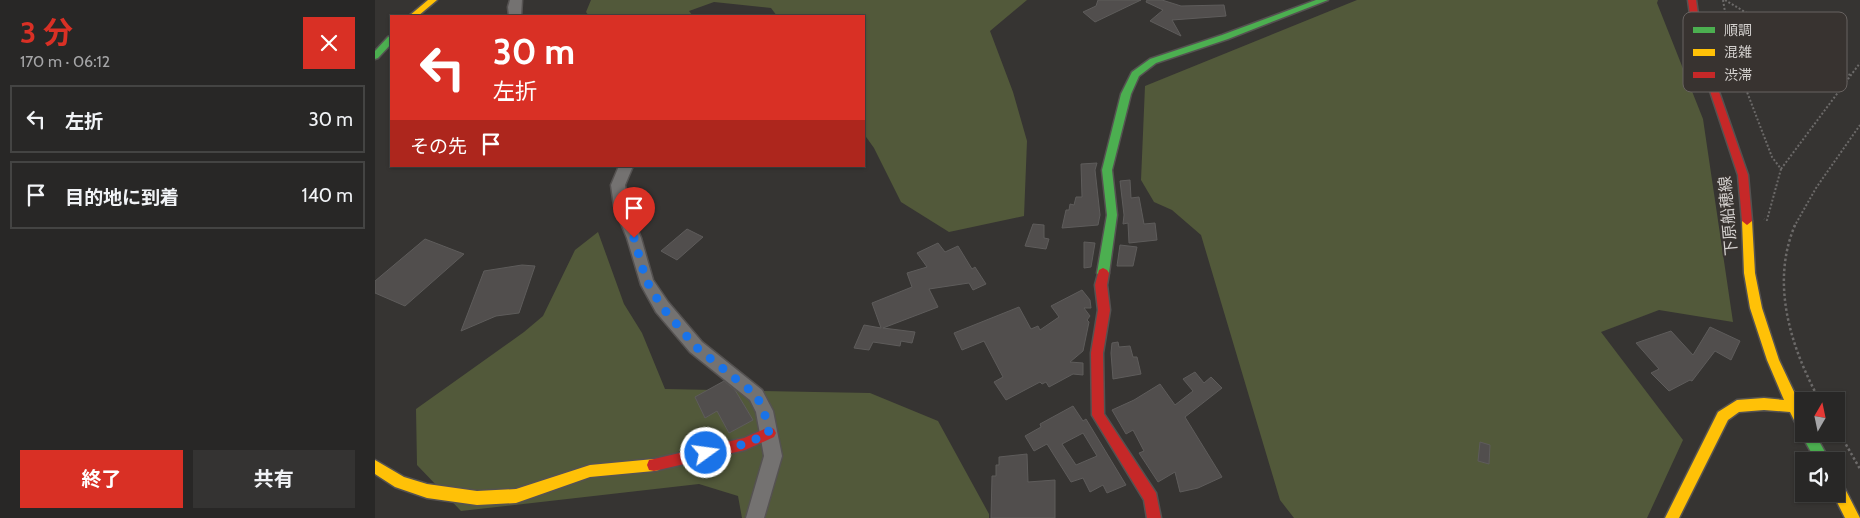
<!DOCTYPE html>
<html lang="ja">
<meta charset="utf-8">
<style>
body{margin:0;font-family:Cabin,"Noto Sans JP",sans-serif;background:#343332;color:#f1f3f6;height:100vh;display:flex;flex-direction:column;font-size:19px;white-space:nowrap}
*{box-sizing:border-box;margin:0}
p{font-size:16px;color:#a5a5a7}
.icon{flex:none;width:28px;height:28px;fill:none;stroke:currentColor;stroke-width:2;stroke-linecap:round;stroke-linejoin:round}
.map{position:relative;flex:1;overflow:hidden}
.panel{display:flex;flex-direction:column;background:#282726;width:375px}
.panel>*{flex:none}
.guide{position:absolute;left:15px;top:15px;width:475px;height:152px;border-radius:0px;box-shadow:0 1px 4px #0004,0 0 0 1px #444443;background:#d93025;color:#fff;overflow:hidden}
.needle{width:32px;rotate:9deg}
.buttons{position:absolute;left:1420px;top:392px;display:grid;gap:10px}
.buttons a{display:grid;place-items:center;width:50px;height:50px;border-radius:0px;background:#282726;box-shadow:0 1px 4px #0004,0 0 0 1px #444443;font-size:25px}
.pin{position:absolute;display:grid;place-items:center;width:42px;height:42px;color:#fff;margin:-51px -21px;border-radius:50% 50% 50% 0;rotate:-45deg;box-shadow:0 0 5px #0007}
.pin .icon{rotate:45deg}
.me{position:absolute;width:55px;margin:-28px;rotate:76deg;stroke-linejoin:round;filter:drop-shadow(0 0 4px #0008)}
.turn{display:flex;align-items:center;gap:18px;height:105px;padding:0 20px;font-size:22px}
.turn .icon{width:65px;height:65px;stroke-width:2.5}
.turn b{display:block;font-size:35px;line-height:42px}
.then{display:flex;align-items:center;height:48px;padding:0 20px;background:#0003;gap:10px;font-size:19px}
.round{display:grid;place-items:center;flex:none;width:52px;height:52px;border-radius:0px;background:#343332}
.head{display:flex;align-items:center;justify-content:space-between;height:85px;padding:0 20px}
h1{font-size:30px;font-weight:700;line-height:38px;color:#d93025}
.button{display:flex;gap:10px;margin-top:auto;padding:10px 20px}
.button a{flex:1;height:58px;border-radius:0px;background:#d93025;color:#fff;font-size:20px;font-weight:700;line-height:58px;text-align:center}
.button a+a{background:#343332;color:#f1f3f6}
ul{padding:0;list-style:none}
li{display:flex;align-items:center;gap:15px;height:68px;margin:0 10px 8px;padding:0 10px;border:2px solid #444443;border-radius:0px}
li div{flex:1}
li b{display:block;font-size:19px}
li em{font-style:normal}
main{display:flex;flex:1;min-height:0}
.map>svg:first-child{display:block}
.green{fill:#52593a}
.building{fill:#514e4d;stroke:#5e5c5b;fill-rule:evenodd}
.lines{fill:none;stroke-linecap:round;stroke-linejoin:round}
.street-casing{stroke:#555251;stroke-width:3}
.fast-casing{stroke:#555251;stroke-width:3}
.slow-casing{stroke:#555251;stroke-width:3}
.jam-casing{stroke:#555251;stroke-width:3}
.path-far1{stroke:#6c6a69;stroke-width:2;stroke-dasharray:2 2;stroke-linecap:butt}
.path{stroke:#6c6a69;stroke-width:2.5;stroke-dasharray:2.5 2.5;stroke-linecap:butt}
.street{fill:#747271;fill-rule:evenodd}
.fast{fill:#4caf50;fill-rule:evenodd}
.slow{fill:#ffc107;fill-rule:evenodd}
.jam{fill:#c62828;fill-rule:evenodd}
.route{stroke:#1a73e8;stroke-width:9;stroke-dasharray:0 16.2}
.labels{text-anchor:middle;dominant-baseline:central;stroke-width:4;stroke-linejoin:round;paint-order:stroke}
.street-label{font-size:16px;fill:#d4d1cf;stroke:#383330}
.key{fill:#383330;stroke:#676260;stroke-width:1}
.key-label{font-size:14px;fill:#d4d1cf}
</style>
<main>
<section class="panel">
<div class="head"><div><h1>3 分</h1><p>170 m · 06:12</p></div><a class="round" style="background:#d93025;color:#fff"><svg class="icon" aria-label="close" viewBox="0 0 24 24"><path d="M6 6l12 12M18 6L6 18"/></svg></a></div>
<ul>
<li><svg class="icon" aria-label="left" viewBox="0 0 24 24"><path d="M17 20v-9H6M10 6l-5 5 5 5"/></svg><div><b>左折</b></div><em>30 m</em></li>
<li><svg class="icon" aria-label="arrive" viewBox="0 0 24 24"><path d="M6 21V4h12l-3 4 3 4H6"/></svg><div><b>目的地に到着</b></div><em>140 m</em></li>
</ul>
<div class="button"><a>終了</a><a>共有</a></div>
</section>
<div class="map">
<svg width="1485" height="518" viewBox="0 0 1485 518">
<rect width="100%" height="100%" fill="#363432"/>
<!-- green -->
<g class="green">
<polygon points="216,0 652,0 615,31 638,92 652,141 649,216 574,232 526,202 499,148 489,134 489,16 402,16 396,8 339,2 314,11 318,16 214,16 211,12"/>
<polygon points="982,0 1283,0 1282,3 1328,119 1358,322 1284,310 1226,332 1308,440 1272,518 919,518 905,500 826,235 797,210 779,202 766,180 770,86"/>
<polygon points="223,232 249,304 267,333 290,389 495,393 563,421 614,514 614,518 367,518 363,496 324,484 86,511 42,465 41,409 149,332 168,316 200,250"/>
</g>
<!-- building -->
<g class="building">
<polygon points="723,0 766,0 720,22 708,12 721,6"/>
<polygon points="772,0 787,0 806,6 849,5 851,16 797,20 806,36 775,21 788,10 771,2"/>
<polygon points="722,163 720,170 725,215 723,225 687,228 691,210 694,210 695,204 699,205 701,197 707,197 706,164"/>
<polygon points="755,180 756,198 764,197 769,224 780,223 782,240 754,243 753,223 748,224 749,215 745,181"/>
<polygon points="658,224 669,225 669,238 674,239 671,249 650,246"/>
<polygon points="312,229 328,237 302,260 286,251"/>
<polygon points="50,239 89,254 30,306 0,293 0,281"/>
<polygon points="709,242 720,243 716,267 709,268"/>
<polygon points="563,243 570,252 583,246 597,269 600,267 611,284 598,290 594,283 554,289 563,307 508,328 540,332 537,343 526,341 525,346 498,342 494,350 479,348 489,325 506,328 497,303 537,287 532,273 552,267 542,253"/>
<polygon points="745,245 762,247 758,266 742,266"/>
<polygon points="147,265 160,266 144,313 121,316 86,331 109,271"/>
<polygon points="707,290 715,300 716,308 709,308 715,316 712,320 714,322 708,351 695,362 708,363 708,375 698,374 674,387 671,382 667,384 665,382 631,400 619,382 628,377 609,341 587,350 579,333 644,307 656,329 663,326 665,330 684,317 676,306"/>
<polygon points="1335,327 1365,341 1356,360 1340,351 1317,381 1315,380 1294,391 1276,373 1284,369 1261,343 1296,331 1318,355"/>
<polygon points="743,342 744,347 755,346 758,357 762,357 766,374 738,379 736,353 737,343"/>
<polygon points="820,372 829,383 836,377 847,388 810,417 847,477 823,488 805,492 800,472 783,482 764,453 769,451 758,430 751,434 737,410 759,400 785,384 800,405 818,391 808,379"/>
<polygon points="349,381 360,390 378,420 354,433 342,411 330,418 320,397"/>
<path d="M698,406l10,15 3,-2 40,66 -19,8 -4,-8 -13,7 -7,-14 -12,4 -24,-38 -13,7 -9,-15 16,-9 -1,-3zM708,433l14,23 -21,9 -14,-21z"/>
<polygon points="1105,442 1115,445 1114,464 1103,461"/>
<polygon points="652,454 653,482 680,480 680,518 616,518 617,476 621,476 621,465 624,465 624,457"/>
</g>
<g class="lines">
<!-- street casing -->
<g class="street-casing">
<g id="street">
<polygon points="135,0 147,0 146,16 134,16 133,7"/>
<polygon points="244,166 258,166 250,185 253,206 266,238 278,280 293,302 327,342 387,390 398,411 407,456 389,518 371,518 389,456 381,412 375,400 315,352 281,312 266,285 252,238 239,206 236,185"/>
</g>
</g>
<!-- fast casing -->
<g class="fast-casing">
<g id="fast">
<polygon points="941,0 953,0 853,39 781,63 764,76 756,94 737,170 742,215 734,273 732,276 724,276 722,273 732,215 727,170 746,94 757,72 775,59 847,35"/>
<polygon points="16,36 16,44 3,58 0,59 0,51 13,37"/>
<polygon points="1428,430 1429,434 1440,434 1455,461 1441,461 1426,434"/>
</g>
</g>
<!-- slow casing -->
<g class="slow-casing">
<g id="slow">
<polygon points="53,0 62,0 43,16 34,16"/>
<polygon points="1372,217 1377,221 1380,273 1387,308 1404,360 1429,413 1429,432 1424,430 1415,412 1389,410 1364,412 1353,420 1304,518 1290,518 1343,412 1362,400 1389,398 1409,400 1392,360 1375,308 1369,273 1367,221"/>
<polygon points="279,459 284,460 286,465 284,470 279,471 215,477 141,503 102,505 52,498 20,487 0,474 0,460 29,477 52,484 102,491 141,489 215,465"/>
<polygon points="1461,480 1466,481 1485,518 1470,518 1458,494 1461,494"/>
</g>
</g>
<!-- jam casing -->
<g class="jam-casing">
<g id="jam">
<polygon points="1313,0 1321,0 1327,43 1373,175 1377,221 1372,225 1367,221 1363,175 1319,43"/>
<polygon points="728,268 732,270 734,273 732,285 735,310 728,353 729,414 781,493 786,518 772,518 769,500 717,415 716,353 723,310 720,285 724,270"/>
<polygon points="394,427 399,429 401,433 399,437 370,450 279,471 274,470 272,465 274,460 279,459 369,438"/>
</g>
</g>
<!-- path-far1 -->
<g class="path-far1">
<polyline points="1348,0 1357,53 1397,157 1406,169 1392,220 1389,219"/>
<polyline points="1350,0 1475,75"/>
<polyline points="1406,169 1485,63"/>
<polyline points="1419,227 1441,188 1485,125"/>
</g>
<!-- path -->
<g class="path">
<path d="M1420,225c-25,59 -4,123 25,176"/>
<polyline points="1461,427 1485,469"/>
</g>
<!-- street -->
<use href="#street" class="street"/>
<!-- fast -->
<use href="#fast" class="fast"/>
<!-- slow -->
<use href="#slow" class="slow"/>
<!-- jam -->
<use href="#jam" class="jam"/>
</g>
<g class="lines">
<!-- route -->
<polyline class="route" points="259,238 271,280 287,307 321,347 381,395 389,411 394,433 370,444 331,453"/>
</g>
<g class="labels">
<!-- street labels -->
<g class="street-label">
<text transform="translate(1353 216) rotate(-95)">下原船穂線</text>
</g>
</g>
<!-- legend -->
<rect x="1308" y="12" width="164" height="80" rx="8" class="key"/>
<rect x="1318" y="27" width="22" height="6" fill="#4caf50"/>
<rect x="1318" y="49" width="22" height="7" fill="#ffc107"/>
<rect x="1318" y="72" width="22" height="6" fill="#c62828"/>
<g class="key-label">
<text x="1349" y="35">順調</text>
<text x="1349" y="57">混雑</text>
<text x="1349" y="80">渋滞</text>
</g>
</svg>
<div class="buttons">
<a><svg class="needle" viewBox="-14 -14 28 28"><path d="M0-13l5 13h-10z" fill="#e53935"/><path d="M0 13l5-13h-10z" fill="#a5a5a7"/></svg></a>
<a><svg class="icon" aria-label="sound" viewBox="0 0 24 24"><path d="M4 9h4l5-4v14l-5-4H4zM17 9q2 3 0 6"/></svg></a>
</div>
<div class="pin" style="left:259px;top:238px;background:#d93025"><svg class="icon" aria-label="arrive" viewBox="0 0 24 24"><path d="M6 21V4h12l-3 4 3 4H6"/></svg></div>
<svg class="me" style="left:331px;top:453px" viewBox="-20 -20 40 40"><circle r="17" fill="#1a73e8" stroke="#fff" stroke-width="3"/><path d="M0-11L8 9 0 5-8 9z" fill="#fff"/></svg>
<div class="guide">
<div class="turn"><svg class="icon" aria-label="left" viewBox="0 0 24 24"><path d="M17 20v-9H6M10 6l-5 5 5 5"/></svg><div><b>30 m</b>左折</div></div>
<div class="then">その先<svg class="icon" aria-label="arrive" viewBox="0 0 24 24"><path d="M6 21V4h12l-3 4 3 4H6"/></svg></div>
</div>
</div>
</main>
